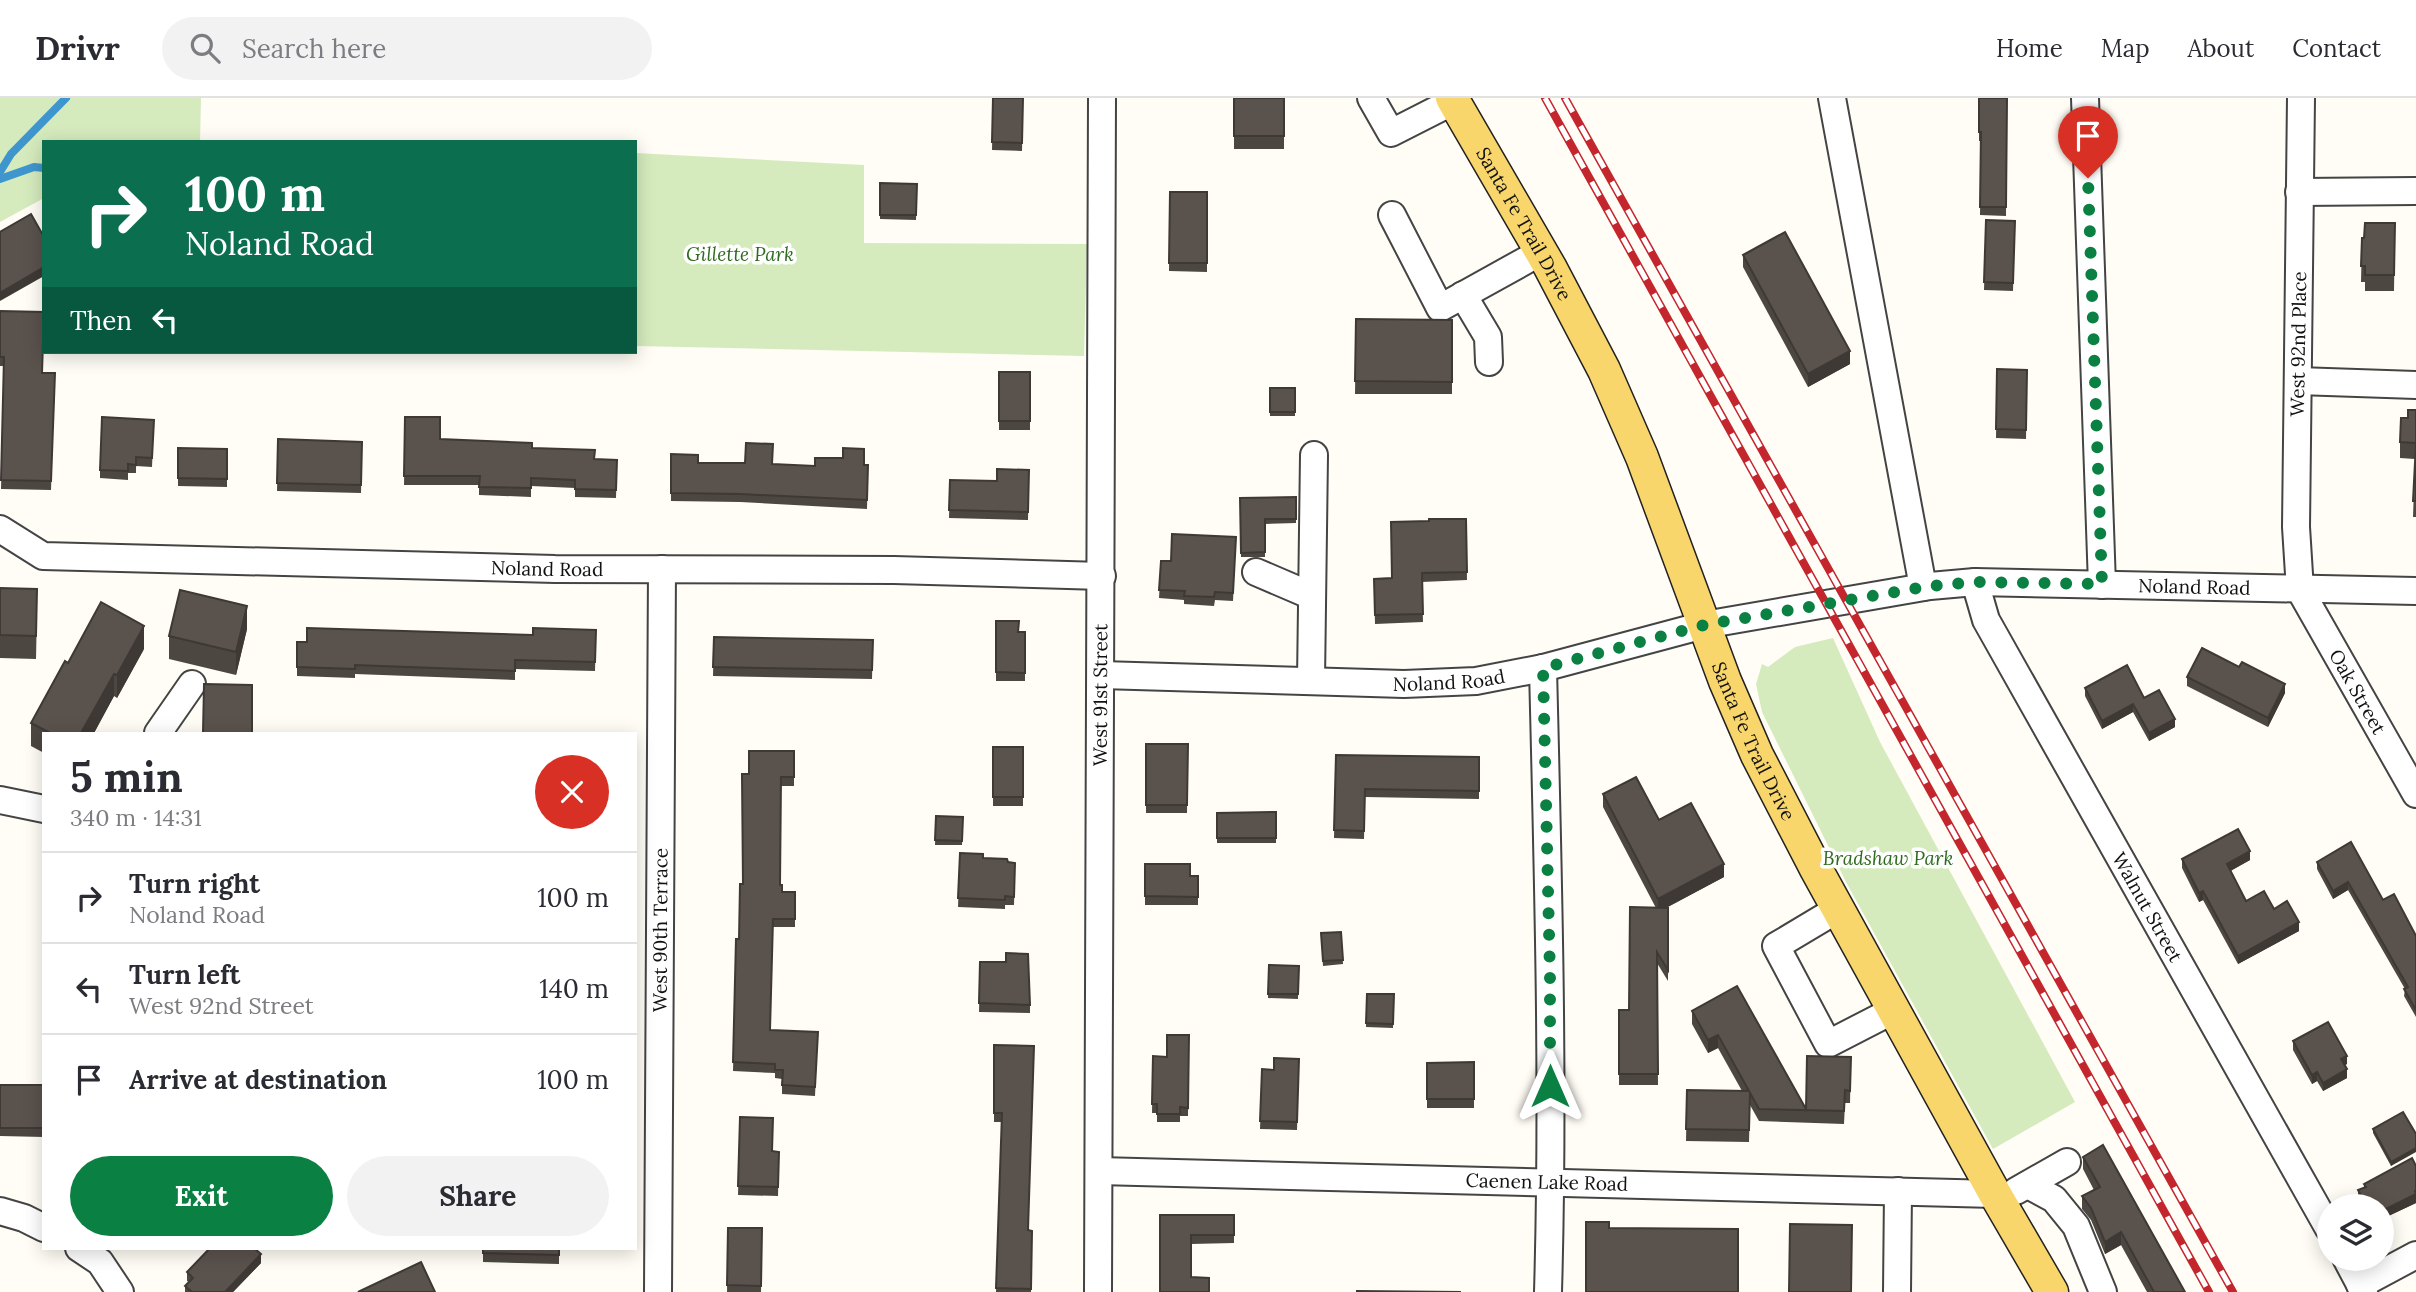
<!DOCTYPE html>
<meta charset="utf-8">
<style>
body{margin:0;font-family:Lora,serif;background:#f2f2f3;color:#2b2b33;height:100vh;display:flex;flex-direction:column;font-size:26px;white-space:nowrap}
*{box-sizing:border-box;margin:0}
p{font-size:23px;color:#7c7c81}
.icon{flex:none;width:38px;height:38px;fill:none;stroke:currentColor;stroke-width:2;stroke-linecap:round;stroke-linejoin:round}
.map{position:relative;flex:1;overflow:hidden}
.side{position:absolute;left:42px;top:634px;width:595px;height:518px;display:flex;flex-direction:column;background:#fff;border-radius:0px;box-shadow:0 4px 18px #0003}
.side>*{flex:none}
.banner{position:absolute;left:42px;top:42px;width:595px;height:214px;border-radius:0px;box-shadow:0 4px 18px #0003;background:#0b6e4f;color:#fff;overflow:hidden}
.buttons{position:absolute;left:2317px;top:1096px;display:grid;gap:14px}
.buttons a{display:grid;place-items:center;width:77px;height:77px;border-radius:50%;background:#fff;box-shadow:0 4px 18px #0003;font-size:35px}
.pin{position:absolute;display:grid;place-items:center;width:60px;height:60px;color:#fff;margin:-72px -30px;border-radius:50% 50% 50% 0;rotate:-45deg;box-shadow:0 0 7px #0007}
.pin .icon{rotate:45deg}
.me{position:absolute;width:77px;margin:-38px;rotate:0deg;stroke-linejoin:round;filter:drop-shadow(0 0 5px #0008)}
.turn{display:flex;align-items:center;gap:24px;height:147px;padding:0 28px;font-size:32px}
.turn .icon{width:91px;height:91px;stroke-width:2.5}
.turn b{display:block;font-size:49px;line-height:60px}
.then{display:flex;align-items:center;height:66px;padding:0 28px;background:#0003;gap:14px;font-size:26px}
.round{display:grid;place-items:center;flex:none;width:74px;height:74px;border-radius:37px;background:#f2f2f3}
.headline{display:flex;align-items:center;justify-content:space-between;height:119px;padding:0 28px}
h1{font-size:42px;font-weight:700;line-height:52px}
.action{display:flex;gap:14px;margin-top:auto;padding:14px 28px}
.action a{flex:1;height:80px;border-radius:42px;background:#0b8043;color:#fff;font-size:28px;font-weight:700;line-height:80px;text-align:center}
.action a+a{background:#f2f2f3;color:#2b2b33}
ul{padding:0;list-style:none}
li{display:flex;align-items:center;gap:21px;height:91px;padding:0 28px;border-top:2px solid #e1e1e2}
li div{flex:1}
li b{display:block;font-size:26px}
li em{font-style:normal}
header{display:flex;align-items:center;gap:42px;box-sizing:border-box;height:98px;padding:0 35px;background:#fff;border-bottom:2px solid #e1e1e2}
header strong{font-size:33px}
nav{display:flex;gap:38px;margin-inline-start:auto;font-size:24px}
.search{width:490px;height:63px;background:#f2f2f3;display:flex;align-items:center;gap:18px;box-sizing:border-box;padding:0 24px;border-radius:38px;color:#7c7c81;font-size:26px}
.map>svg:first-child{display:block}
.green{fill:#d5ebbd}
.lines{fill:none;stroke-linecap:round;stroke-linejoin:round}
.stream{stroke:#3f96cf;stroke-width:8}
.minor-casing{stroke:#444;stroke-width:30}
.major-casing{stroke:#222;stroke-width:35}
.minor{stroke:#fff;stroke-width:26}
.major{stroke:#f9d66b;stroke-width:32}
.rail-casing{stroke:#c4262e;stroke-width:8}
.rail{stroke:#fff;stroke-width:5;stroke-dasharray:16;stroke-linecap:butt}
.wall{fill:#4d4742}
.shaded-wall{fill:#3f3936}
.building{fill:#5a524d;stroke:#3f3936;stroke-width:2}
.route{stroke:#0b8043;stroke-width:12;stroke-dasharray:0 21.6}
.labels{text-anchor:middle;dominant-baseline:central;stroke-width:7;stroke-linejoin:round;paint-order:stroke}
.street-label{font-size:19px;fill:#111;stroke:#fff}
.park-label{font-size:19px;font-style:italic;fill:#2f6b1f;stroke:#fff}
</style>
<header>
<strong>Drivr</strong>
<div class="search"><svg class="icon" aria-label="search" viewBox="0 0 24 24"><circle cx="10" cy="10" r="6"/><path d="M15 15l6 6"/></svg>Search here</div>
<nav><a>Home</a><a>Map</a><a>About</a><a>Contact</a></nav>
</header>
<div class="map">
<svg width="2416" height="1194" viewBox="0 0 2416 1194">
<rect width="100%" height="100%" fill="#fffdf5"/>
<!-- green -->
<g class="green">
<polygon points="0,0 201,0 200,44 44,44 44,100 0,124"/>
<polygon points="635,55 864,67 864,145 1087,146 1084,258 635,248"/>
<polygon points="1833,540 1880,644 2075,1004 1993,1051 1846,784 1762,614 1756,586 1762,566 1768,569 1795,549"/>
</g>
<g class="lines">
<!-- stream -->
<g class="stream">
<polyline points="0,74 11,56 66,0"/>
<polyline points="0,81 34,69 44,70"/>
</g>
<!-- minor casing -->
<g class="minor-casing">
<g id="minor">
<polyline points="1371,0 1391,35 1454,3"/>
<polyline points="1832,0 1923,489"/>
<polyline points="2085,0 2102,487"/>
<path id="s1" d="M2301,0l-5,429 4,63 116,204"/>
<polyline points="2299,94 2416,93"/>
<polyline points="1392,117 1440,210 1541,154"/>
<polyline points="1463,197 1488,239 1489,264"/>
<polyline points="2298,283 2416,287"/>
<path id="s2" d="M0,431l43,27 512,13 339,1 208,6"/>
<polyline points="1256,474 1312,498"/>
<path id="s3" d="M1975,484l11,38 343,609"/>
<path d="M1543,570c5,208 11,416 5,624"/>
<path id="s4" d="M1101,577l303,9 72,-3 67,-13 161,-43 226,-39 45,-4 441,9"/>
<polyline points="1311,583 1314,357"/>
<polyline points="158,635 192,586"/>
<polyline points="0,702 44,711"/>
<polyline points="1838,811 1776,848 1828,946 1894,912"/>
<path id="s5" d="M1099,1073c299,8 598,13 896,23"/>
<polyline points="2028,1087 2054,1101 2076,1128 2103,1194"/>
<polyline points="2016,1093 2067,1064"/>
<polyline points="0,1113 24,1120 44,1130"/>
<polyline points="79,1150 100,1164 120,1194"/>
<polyline points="2346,1160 2364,1194"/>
<polyline points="2360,1187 2416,1157"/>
<path id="s6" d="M658,1194l4,-723"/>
<path id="s7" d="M1098,1194l4,-1194"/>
<polyline points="1897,1194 1898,1093"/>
</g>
</g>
<!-- major casing -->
<g class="major-casing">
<g id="major">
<path id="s8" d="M1452,0l98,169 54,103 38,87 83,224 32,74 58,112 180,327 57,98"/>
</g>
</g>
<!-- minor -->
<use href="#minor" class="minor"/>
<!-- major -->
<use href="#major" class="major"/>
<!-- rail casing -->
<g class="rail-casing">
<g id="rail">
<polyline points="1545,0 2209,1194"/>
<polyline points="1565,0 2233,1194"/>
</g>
</g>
<!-- rail -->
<use href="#rail" class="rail"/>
</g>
<!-- wall -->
<g class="wall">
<polygon points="993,0 1023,0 1022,53 992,52"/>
<rect x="1234" y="0" width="50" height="51"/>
<polygon points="1979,0 2007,0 2006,118 1980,117 1981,43 1979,43"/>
<polygon points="880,85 917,86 916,122 880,121"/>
<polygon points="1170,94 1207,94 1207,174 1169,173"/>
<polygon points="1986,122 2015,123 2013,193 1984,192"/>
<polygon points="2395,125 2394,193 2365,193 2365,184 2361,184 2362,140 2364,140"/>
<polygon points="1743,157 1850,266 1808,289 1743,169"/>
<polygon points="0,213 42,275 55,275 51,392 1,391 4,268 0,268"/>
<polygon points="1356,221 1452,222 1452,296 1355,296"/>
<polygon points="1997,271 2027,272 2026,341 1996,340"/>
<rect x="999" y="274" width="31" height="58"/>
<rect x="1270" y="290" width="25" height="28"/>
<polygon points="2416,312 2416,419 2413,419 2415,361 2400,360 2400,344 2408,320"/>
<polygon points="405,319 440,341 532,350 595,361 617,362 616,400 575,399 575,390 531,388 531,399 479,397 479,387 404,387"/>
<polygon points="154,322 152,369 136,368 136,375 128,375 128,382 100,380 100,372"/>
<polygon points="278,341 362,344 361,395 277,393"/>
<polygon points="178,350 227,351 227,389 178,388"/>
<polygon points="671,356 698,365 815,368 868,367 867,411 740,404 671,403"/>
<polygon points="1029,372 1028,422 949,420 950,382 997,383"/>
<polygon points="1296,399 1296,425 1265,426 1265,459 1241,459 1240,400"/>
<polygon points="1466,421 1467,482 1422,484 1423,524 1375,526 1374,481 1392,480 1429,423"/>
<polygon points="1236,439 1233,503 1215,502 1214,508 1184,506 1184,502 1159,500 1161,463 1171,463"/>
<polygon points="0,490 37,514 36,561 0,560"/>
<polygon points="996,523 1019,534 1025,534 1025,583 996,583"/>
<polygon points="247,531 236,577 169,561 169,538"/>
<polygon points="596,532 595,573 515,571 515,582 355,576 355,580 297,578 297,544 533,537"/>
<polygon points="714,539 873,542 872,581 713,578"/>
<polygon points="144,551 117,600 114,598 94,635 44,635 44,655 31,648 31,625"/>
<polygon points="2239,569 2285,595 2268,629 2187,588 2187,579"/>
<polygon points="2085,590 2144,600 2175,629 2149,643 2133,614 2102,631 2085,598"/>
<polygon points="1146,646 1188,646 1187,715 1146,715"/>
<rect x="993" y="649" width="30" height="59"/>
<polygon points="794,653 794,688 781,688 780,787 782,794 795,794 795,829 773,829 770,932 818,934 815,998 782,996 782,981 775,980 775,975 733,973 736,841 739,841 743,786 749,676"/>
<polygon points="1336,657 1479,659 1479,701 1365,699 1364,741 1334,740"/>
<polygon points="1603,696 1659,722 1724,779 1666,810 1668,810 1668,883 1657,865 1658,987 1619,987 1619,912 1629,912 1656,810 1603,709"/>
<polygon points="1276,714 1276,745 1217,745 1217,715"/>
<polygon points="936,718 963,719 962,747 935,747"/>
<polygon points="960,755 983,760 1015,765 1014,807 1005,807 1005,811 958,809"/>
<polygon points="2182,761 2250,762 2230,773 2246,803 2274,811 2299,833 2238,866 2203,802 2199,804 2182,770"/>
<polygon points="2317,764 2383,802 2416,838 2416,919 2404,898 2405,891 2348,792 2333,801 2317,771"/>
<polygon points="1145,766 1190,778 1198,778 1198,807 1145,807"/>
<polygon points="1341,834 1343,866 1323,868 1321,835"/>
<polygon points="980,864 1030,907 1030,915 979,914"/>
<polygon points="1269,867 1299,868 1298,901 1268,900"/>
<polygon points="1367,896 1394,896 1393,930 1366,929"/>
<polygon points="1692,913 1806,1011 1851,959 1850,1005 1845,1005 1844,1026 1759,1023 1750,1007 1749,1044 1686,1043 1687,992 1742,993 1718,950 1708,955 1692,926"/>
<polygon points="1189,937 1188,1018 1180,1018 1180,1024 1157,1024 1157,1015 1152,1015 1153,958 1167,959"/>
<polygon points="2293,943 2347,966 2345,967 2347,980 2323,993 2317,983 2312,986 2293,952"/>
<polygon points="994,947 1028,1132 1032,1133 1031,1194 996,1194 1002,1024 994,1024"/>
<polygon points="1299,961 1297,1032 1260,1031 1262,971 1274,972"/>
<polygon points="1474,964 1474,1010 1427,1010 1427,965"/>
<polygon points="0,987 44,987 44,1039 0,1038"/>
<polygon points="740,1019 772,1053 779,1054 778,1098 738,1097"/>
<polygon points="2373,1031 2416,1036 2391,1068 2373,1035"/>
<polygon points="2083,1059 2185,1194 2147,1194 2121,1147 2105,1156 2091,1122 2082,1111 2082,1098 2094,1092 2083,1071"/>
<polygon points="2416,1068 2416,1105 2382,1121 2382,1108 2362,1108 2358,1101 2358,1092 2364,1090 2364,1086"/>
<polygon points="1160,1117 1234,1117 1234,1145 1191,1146"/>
<polygon points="728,1130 762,1130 761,1194 727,1194"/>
<polygon points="483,1150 559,1150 559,1166 483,1164"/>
<polygon points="261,1165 233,1194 185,1194 185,1188 189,1184 187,1183 187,1174"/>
</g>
<!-- shaded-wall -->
<g class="shaded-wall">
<polygon points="44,169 44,178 0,203 0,195"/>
<polygon points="1850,253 1850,266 1808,289 1808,276"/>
<polygon points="247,508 247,531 236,577 236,554"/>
<polygon points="144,528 144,551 117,600 117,577"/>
<polygon points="114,576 114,598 94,635 81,635"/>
<polygon points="2285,586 2285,595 2268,629 2268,620"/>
<polygon points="2133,606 2133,614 2102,631 2102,623"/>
<polygon points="2175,621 2175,629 2149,643 2149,635"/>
<polygon points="2250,753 2250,762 2227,775 2227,766"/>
<polygon points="1724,766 1724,779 1658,814 1658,801"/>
<polygon points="2348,784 2348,792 2333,801 2333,793"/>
<polygon points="2203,793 2203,802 2199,804 2199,795"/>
<polygon points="2299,824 2299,833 2238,866 2238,858"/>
<polygon points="1718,937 1718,950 1708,955 1708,942"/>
<polygon points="2347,958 2347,966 2341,969 2341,961"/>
<polygon points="2347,971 2347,980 2323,993 2323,985"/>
<polygon points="2317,974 2317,983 2312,986 2312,977"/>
<polygon points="2416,1050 2416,1054 2391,1068 2391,1064"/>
<polygon points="2416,1093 2416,1105 2382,1121 2382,1113"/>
<polygon points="2121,1134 2121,1147 2105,1156 2105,1144"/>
<polygon points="261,1156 261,1165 233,1194 225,1194"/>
</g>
<!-- building -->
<g class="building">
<polygon points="993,0 1023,0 1022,45 992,44"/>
<rect x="1234" y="0" width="50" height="38"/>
<polygon points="1979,0 2007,0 2006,109 1980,109 1981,34 1979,34"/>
<polygon points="880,85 917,86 916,117 880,117"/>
<polygon points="1170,94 1207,94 1207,165 1169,165"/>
<polygon points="31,116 44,139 44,169 0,195 0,134"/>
<polygon points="1986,122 2015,123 2013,185 1984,184"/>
<polygon points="2365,125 2395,125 2394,177 2365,177 2365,168 2361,168 2362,140 2364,140"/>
<polygon points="1785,134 1850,253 1808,276 1743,157"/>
<polygon points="0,213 44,214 42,275 55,275 51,383 1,382 4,259 0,259"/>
<polygon points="1356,221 1452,222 1452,284 1355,283"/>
<polygon points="1997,271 2027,272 2026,332 1996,331"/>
<rect x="999" y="274" width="31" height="49"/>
<rect x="1270" y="290" width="25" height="24"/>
<polygon points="2408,312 2416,312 2416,403 2413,403 2416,345 2400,344 2401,320 2408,320"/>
<polygon points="102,319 154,322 152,360 136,359 136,367 128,366 128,373 100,372"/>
<polygon points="405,319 440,319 440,341 532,345 532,350 595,352 594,361 617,362 616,392 575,391 575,382 531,380 531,390 479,389 480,378 404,378"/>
<polygon points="278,341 362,344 361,387 277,385"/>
<polygon points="746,345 773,346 772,366 815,368 815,360 843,360 843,350 864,351 864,367 868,367 867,402 740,396 671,395 671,356 698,357 698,365 745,365"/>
<polygon points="178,350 227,351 227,381 178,380"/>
<polygon points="997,371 1029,372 1028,414 949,412 950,382 997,383"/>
<polygon points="1296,399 1296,421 1265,421 1265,454 1241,455 1240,400"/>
<polygon points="1429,421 1466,421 1467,474 1422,475 1423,516 1375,517 1374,481 1392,480 1391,424 1429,423"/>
<polygon points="1172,436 1236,439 1233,495 1215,494 1214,499 1184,498 1185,493 1159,492 1161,463 1171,463"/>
<polygon points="0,490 37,491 36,538 0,537"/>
<polygon points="180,492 247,508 236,554 169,538"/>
<polygon points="101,504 144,528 117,577 114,576 81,635 50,635 31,625 65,563 68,565"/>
<polygon points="996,523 1019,523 1018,534 1025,534 1025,575 996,574"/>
<polygon points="307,530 533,537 533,530 596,532 595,564 515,562 515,573 355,567 355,571 297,569 297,544 307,544"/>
<polygon points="714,539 873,542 872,572 713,569"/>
<polygon points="2202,550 2239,569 2242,564 2285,586 2268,620 2187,579"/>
<polygon points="2127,567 2144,600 2159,592 2175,621 2149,635 2133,606 2102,623 2085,590"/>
<polygon points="204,586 252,587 252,635 203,635"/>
<polygon points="1146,646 1188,646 1187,707 1146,707"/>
<rect x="993" y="649" width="30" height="50"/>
<polygon points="749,653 794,653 794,679 781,679 780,787 782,787 782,794 795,794 795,821 773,821 770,932 818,934 815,989 782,987 783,972 775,972 775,966 733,964 736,841 739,841 740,786 743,786 742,676 749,676"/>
<polygon points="1336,657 1479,659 1479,693 1365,691 1364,733 1334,732"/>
<polygon points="1636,679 1659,722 1691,705 1724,766 1658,801 1603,696"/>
<polygon points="1276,714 1276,740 1217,740 1217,715"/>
<polygon points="936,718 963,719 962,743 935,742"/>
<polygon points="2238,731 2250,753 2227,766 2246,803 2264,793 2274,811 2287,803 2299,824 2238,858 2203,793 2199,795 2182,761"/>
<polygon points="2351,744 2383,802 2394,796 2416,838 2416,912 2404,891 2408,889 2348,784 2333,793 2317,764"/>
<polygon points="960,755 983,756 983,760 1007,761 1008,764 1015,765 1014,799 1005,798 1005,802 958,800"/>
<polygon points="1145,766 1190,766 1190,778 1198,778 1198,799 1145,798"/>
<polygon points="1630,809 1668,810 1668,872 1657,854 1658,976 1619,976 1619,912 1629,912"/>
<polygon points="1341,834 1343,862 1323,863 1321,835"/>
<polygon points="1006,855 1028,856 1030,907 979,905 980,864 1006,864"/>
<polygon points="1269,867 1299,868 1298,896 1268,896"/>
<polygon points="1737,888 1806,1011 1807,958 1851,959 1850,993 1845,992 1844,1013 1759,1011 1750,995 1749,1032 1686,1031 1687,992 1749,993 1718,937 1708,942 1692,913"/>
<polygon points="1367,896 1394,896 1393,926 1366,925"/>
<polygon points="2328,924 2347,958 2341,961 2347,971 2323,985 2317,974 2312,977 2293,943"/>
<polygon points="1167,937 1189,937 1188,1010 1180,1009 1180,1016 1157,1016 1157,1006 1152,1006 1153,958 1167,959"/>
<polygon points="994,947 1034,948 1028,1132 1032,1133 1031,1191 996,1190 1002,1015 994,1015"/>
<polygon points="1274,960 1299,961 1297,1024 1260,1023 1262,971 1274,972"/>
<polygon points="1474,964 1474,1001 1427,1001 1427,965"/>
<rect x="0" y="987" width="44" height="43"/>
<polygon points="2403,1014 2416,1036 2416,1050 2391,1064 2373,1031"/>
<polygon points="740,1019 773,1020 772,1053 779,1054 778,1089 738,1088"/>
<polygon points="2103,1047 2185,1194 2154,1194 2121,1134 2105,1144 2091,1110 2082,1098 2100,1089 2083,1059"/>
<polygon points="2412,1060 2416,1068 2416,1093 2415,1093 2416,1096 2382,1113 2382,1108 2367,1108 2358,1092 2366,1089 2364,1086"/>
<polygon points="1160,1117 1234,1117 1234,1137 1191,1137 1191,1179 1209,1180 1209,1194 1160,1194"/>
<polygon points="1586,1124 1609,1124 1609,1130 1738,1131 1738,1194 1586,1194"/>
<polygon points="1790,1126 1852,1127 1851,1194 1789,1194"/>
<polygon points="728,1130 762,1130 761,1188 727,1187"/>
<polygon points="210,1150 254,1150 261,1156 225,1194 192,1194 185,1188 193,1180 187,1174"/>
<polygon points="483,1150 559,1150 559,1157 483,1155"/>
<polygon points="421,1164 435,1194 358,1194"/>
<polygon points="1357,1193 1461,1194 1357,1194"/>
</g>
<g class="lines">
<!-- route -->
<polyline class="route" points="1550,988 1550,878 1543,570 1704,527 1930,488 1975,484 2102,486 2088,80"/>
</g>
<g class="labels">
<!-- street labels -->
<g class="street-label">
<text stroke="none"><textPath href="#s8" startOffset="145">Santa Fe Trail Drive</textPath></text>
<text transform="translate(2298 246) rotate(-89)">West 92nd Place</text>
<text stroke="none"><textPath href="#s2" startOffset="555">Noland Road</textPath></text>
<text stroke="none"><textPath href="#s4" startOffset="1104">Noland Road</textPath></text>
<text stroke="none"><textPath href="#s4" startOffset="348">Noland Road</textPath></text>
<text stroke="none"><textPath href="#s1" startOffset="609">Oak Street</textPath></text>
<text stroke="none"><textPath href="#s7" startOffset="597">West 91st Street</textPath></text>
<text stroke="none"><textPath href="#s8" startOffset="712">Santa Fe Trail Drive</textPath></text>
<text stroke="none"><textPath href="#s3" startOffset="369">Walnut Street</textPath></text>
<text stroke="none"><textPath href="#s6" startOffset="362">West 90th Terrace</textPath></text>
<text stroke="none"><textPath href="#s5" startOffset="448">Caenen Lake Road</textPath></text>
</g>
<!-- park labels -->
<g class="park-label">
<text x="740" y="156">Gillette Park</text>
<text x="1888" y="760">Bradshaw Park</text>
</g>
</g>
</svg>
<div class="buttons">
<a><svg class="icon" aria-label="layers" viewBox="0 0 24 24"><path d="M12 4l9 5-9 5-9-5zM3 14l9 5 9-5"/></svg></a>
</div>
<div class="pin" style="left:2088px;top:80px;background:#d93025"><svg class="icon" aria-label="arrive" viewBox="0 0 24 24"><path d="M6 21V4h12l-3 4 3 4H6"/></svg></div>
<svg class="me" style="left:1550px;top:988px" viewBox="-20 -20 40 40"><path d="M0-17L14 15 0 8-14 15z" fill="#0b8043" stroke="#fff" stroke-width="4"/></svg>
<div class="banner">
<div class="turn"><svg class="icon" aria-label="right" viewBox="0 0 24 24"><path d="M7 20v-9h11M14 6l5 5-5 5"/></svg><div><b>100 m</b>Noland Road</div></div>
<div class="then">Then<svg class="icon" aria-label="left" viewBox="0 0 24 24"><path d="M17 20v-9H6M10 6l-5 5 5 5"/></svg></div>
</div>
<section class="side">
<div class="headline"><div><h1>5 min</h1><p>340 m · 14:31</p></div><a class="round" style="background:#d93025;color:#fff"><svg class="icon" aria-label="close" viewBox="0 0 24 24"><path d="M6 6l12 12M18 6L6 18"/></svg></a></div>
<ul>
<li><svg class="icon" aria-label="right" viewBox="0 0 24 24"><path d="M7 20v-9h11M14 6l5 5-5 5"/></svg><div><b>Turn right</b><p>Noland Road</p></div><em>100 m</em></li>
<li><svg class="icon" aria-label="left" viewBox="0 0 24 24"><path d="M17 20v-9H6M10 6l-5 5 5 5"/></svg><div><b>Turn left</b><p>West 92nd Street</p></div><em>140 m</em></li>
<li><svg class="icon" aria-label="arrive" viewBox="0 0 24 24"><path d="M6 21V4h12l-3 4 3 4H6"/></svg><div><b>Arrive at destination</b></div><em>100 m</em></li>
</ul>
<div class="action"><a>Exit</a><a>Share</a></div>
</section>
</div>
